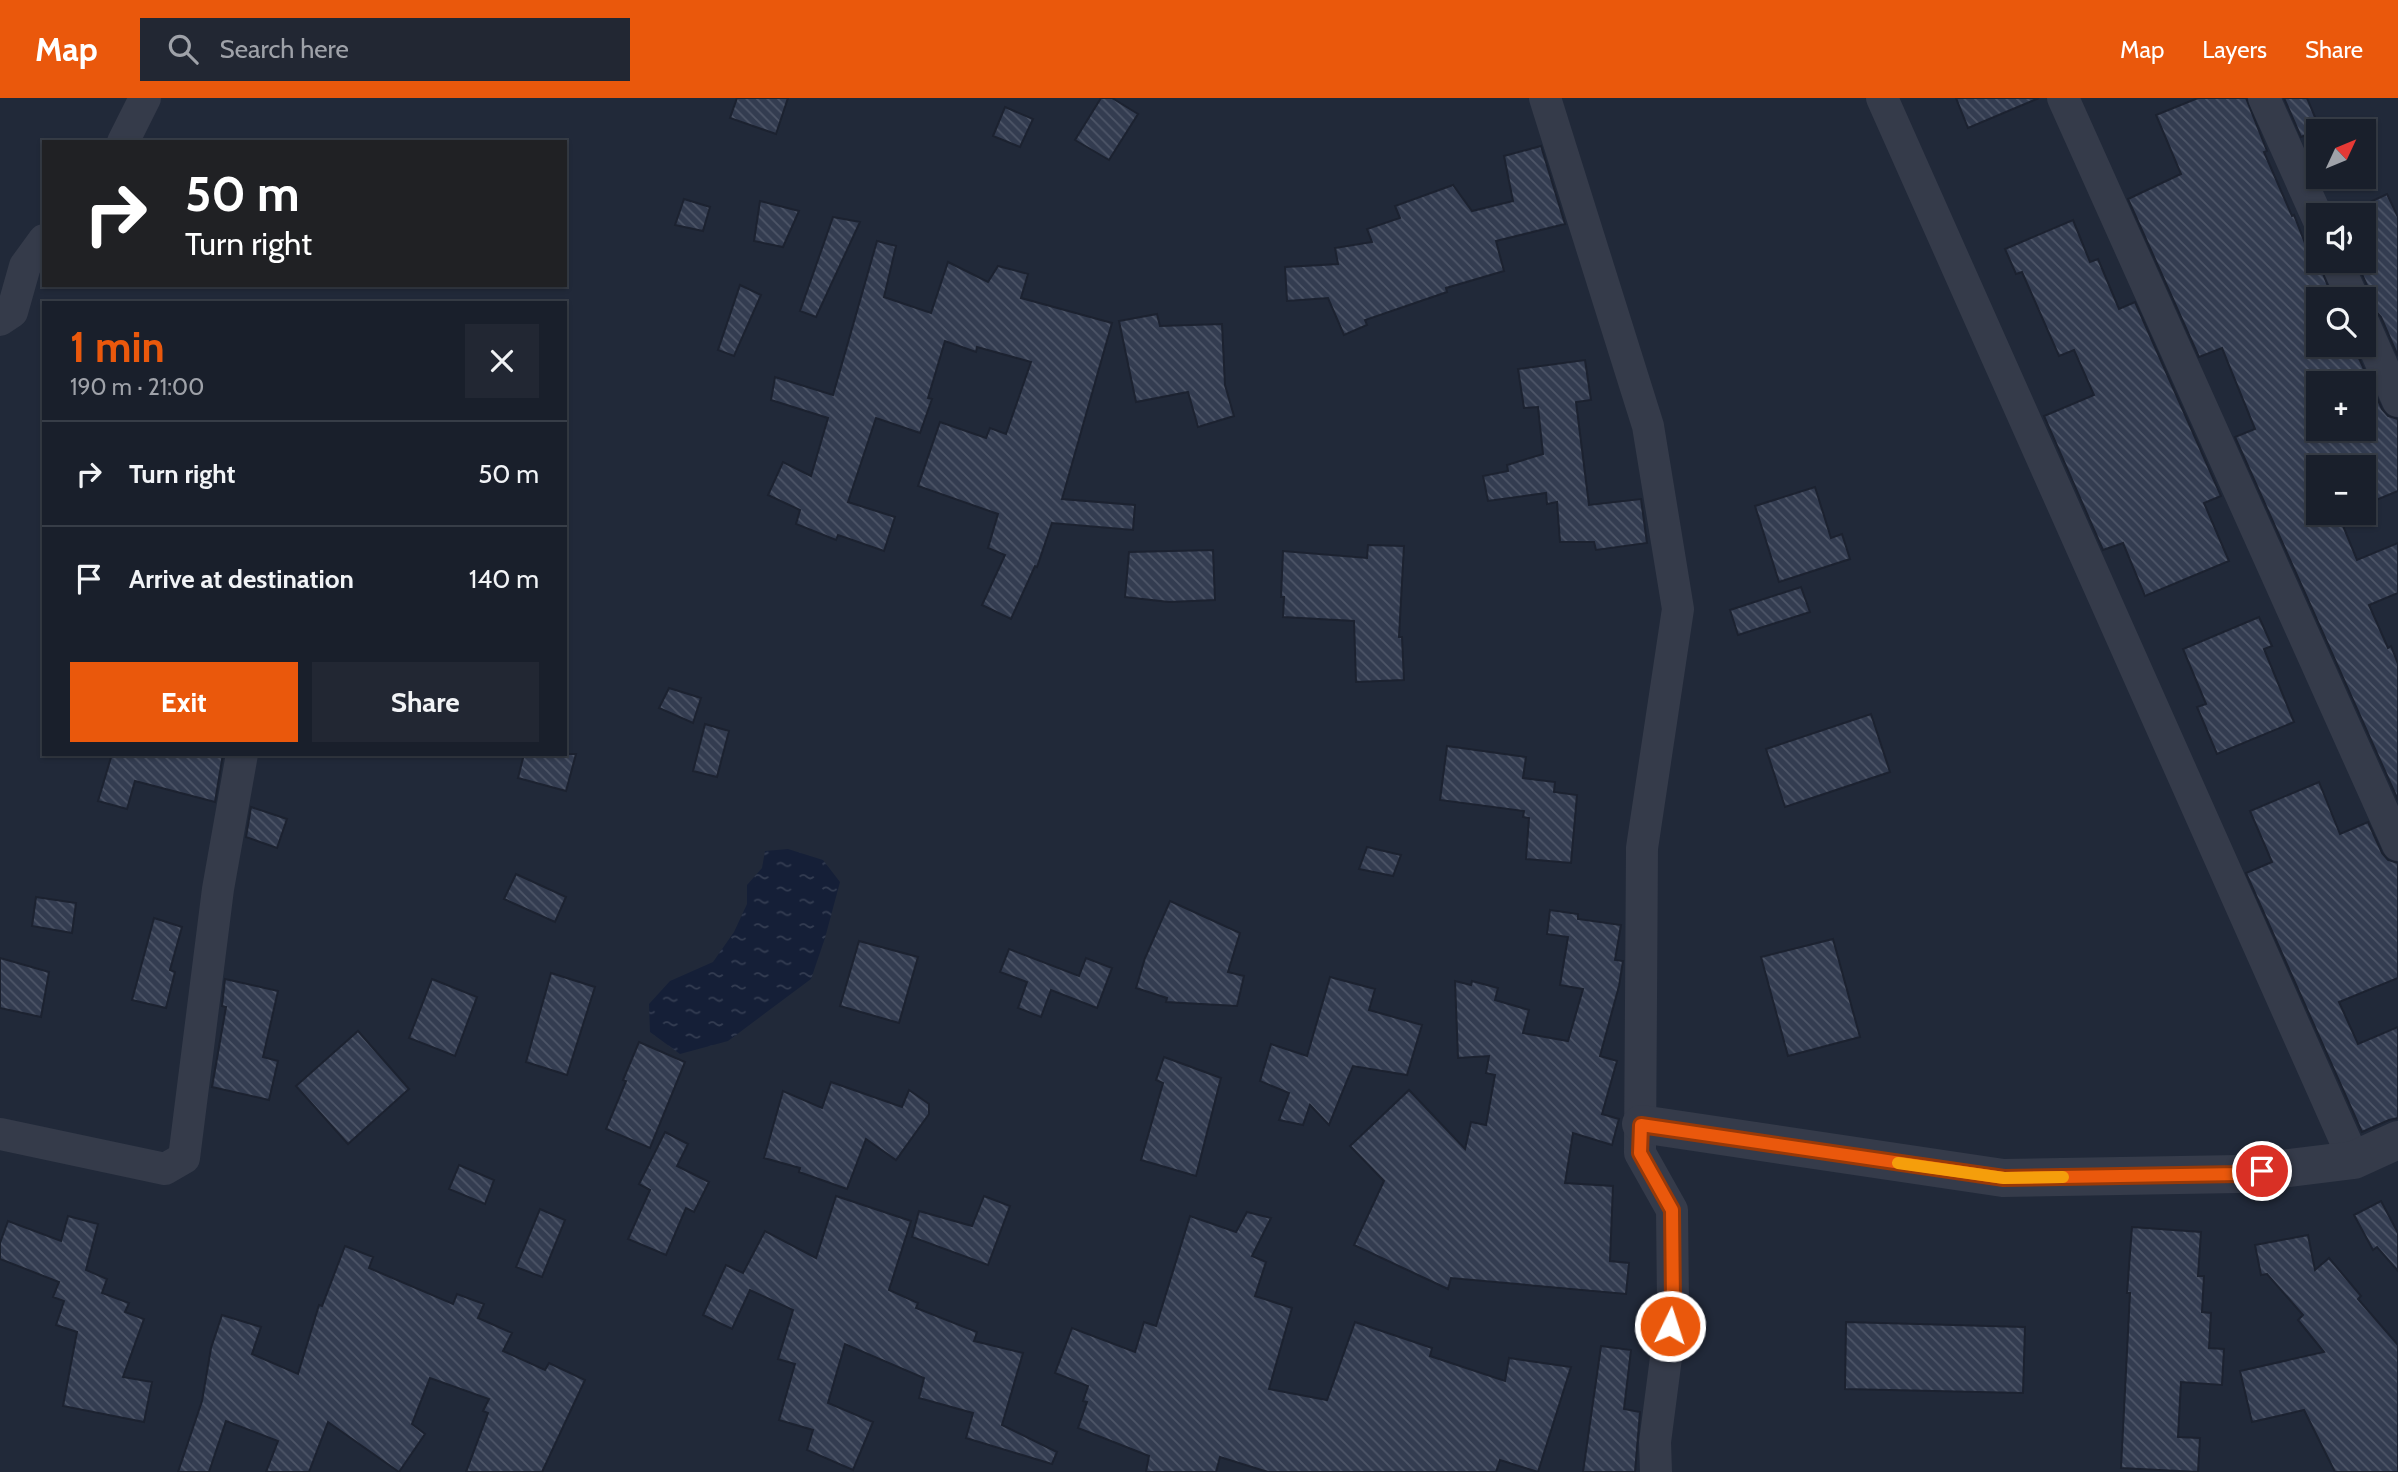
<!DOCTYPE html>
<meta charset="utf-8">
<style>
body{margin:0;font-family:Cabin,sans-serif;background:#222733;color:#f1f3f6;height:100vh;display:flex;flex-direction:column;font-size:26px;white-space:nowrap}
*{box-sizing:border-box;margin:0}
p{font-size:23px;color:#9fa2a9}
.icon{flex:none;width:38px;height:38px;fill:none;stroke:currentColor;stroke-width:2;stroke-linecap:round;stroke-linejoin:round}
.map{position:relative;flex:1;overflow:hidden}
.details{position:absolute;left:42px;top:203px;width:525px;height:455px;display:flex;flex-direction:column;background:#191f2b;border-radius:0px;box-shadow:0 2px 5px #0004,0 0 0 2px #373d47}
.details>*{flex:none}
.hud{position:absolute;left:42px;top:42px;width:525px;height:147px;border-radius:0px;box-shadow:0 2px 5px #0004,0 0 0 2px #373d47;background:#202124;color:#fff;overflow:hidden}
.needle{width:46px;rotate:46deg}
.fabs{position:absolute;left:2306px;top:21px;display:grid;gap:14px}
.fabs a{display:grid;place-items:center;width:70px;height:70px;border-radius:0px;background:#191f2b;box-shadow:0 2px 5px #0004,0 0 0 2px #373d47;font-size:35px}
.pin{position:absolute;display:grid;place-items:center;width:60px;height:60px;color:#fff;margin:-30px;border:4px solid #fff;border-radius:50%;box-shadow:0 2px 7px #0007}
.me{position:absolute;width:77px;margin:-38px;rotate:4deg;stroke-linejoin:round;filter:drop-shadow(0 0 5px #0008)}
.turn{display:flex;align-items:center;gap:24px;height:147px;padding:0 28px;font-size:32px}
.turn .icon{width:91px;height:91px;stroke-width:2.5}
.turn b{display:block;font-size:49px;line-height:60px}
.round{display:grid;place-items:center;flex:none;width:74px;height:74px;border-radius:0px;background:#222733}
.overview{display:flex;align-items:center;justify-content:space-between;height:119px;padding:0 28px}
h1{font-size:42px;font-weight:700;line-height:52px;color:#ea580c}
.cta{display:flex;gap:14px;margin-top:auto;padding:14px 28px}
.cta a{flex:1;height:80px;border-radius:0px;background:#ea580c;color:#fff;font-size:28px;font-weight:700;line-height:80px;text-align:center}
.cta a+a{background:#222733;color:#f1f3f6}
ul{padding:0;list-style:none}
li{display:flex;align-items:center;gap:21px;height:105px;padding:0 28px;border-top:2px solid #373d47}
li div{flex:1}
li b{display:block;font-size:26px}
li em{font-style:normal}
header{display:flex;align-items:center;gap:42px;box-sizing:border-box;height:98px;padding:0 35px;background:#ea580c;color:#fff}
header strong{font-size:33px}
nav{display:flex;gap:38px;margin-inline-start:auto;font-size:24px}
.search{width:490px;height:63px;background:#222733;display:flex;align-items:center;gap:18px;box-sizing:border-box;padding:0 24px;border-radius:0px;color:#9fa2a9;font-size:26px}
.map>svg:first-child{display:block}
.water{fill:url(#water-ripples)}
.building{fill:url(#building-back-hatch);stroke:#1c2230;stroke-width:2;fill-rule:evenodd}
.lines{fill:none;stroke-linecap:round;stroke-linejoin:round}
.minor{stroke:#353b4a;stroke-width:32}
.tertiary{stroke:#353b4a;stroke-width:38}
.route-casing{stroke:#983908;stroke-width:18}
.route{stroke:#ea580c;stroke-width:12}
.slow{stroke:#f59e0b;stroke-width:12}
</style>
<header>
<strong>Map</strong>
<div class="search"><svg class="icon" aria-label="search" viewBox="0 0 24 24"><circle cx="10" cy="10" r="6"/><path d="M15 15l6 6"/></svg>Search here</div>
<nav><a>Map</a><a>Layers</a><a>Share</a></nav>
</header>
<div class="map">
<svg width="2398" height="1374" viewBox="0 0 2398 1374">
<defs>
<pattern id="water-ripples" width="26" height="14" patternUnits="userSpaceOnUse" patternTransform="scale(1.75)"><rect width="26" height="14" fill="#151f37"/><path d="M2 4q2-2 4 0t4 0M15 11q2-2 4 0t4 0" fill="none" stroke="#343d52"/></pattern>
<pattern id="building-back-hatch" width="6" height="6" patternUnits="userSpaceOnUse" patternTransform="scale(1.75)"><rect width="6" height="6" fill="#333c50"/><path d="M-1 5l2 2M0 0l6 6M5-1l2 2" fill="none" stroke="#4e5668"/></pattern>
</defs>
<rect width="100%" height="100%" fill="#212939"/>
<!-- water -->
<polygon class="water" points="788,751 823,762 840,784 825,840 811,881 728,943 680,956 650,934 649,906 670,883 713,864 734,834 747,806 747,787 762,770 765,753"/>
<!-- building -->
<g class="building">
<polygon points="737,0 788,0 776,36 730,20"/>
<polygon points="1101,0 1112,0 1138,16 1109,62 1075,42"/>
<polygon points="1956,0 2039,0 1968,30"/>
<path d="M2198,0h48l21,53 -3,1 28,64 2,-1 18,46h6l15,38h-14v46h34l29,64 6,7 10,3v72l-34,14v-38h-45v46h28l-8,3 18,44 41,-17v50l-29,12 19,43 3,-2 7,18v136l-163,-363 20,-8 -33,-81 -23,9 -71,-158 53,-25 -25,-59zM2319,285h45v46h-45z"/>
<polygon points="2284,0 2307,0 2320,31 2301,39"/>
<polygon points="1005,9 1033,21 1020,49 993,38"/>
<polygon points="1541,48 1565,126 1496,143 1504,173 1446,190 1447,194 1365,222 1367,227 1344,237 1328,200 1287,203 1285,169 1338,166 1335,150 1372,144 1367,131 1400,120 1395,108 1453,87 1472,113 1513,103 1504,58"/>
<polygon points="2387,96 2398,119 2398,258 2381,219 2375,212 2369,209 2371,202 2370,194 2356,163 2364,163 2364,107"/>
<polygon points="684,101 710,109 703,133 675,127"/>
<polygon points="760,103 799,113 783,149 754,143"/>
<polygon points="833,119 860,124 816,219 800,213"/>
<polygon points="2073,122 2090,164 2098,161 2119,211 2135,204 2221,398 2204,405 2229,463 2145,498 2123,445 2103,452 2044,318 2094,297 2074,252 2059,258 2022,174 2016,176 2005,151"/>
<polygon points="877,143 896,148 884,199 931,215 948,164 988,184 998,168 1028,176 1021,200 1112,225 1062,401 1135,407 1133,432 1052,425 1037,469 1035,468 1011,521 982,507 1005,457 988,450 998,416 918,388 940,324 986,340 990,330 1006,336 1031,264 977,249 976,254 945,243 928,300 932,301 920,335 876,320 848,404 895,419 884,453 838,437 836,442 796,426 800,412 768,397 783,364 811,378 828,320 771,302 775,279 833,297"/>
<polygon points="740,187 761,197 734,258 718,252"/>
<polygon points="1157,216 1160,228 1222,226 1225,287 1234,318 1198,329 1188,294 1136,304 1119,223"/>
<polygon points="1585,262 1591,302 1576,304 1589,407 1641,401 1647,445 1596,452 1594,444 1560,444 1557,404 1547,406 1546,395 1488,403 1483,378 1508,373 1507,367 1543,356 1538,309 1524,310 1518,271"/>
<polygon points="1815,389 1831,440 1842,436 1850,461 1779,484 1755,408"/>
<polygon points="1368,447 1404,448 1399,539 1402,539 1404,582 1356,584 1354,523 1283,519 1284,499 1281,499 1283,453 1367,460"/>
<polygon points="1213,452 1215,502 1169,504 1125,499 1129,454"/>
<polygon points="1801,489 1810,514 1738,537 1730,512"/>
<polygon points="2259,519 2272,548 2264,551 2294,624 2217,656 2197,609 2206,606 2183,551"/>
<polygon points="669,590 701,600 693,625 659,610"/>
<polygon points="1871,616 1890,674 1785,709 1766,651"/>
<polygon points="705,626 729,633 717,679 693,673"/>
<polygon points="1447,648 1526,659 1523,680 1555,684 1554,694 1577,697 1571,765 1526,761 1529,720 1523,719 1524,713 1440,702"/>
<polygon points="112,656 223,656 215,704 135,683 127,711 98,703"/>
<polygon points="524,656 576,656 566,693 518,680"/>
<polygon points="2319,684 2340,736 2368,724 2382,755 2388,762 2398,765 2398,880 2339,904 2358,946 2398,929 2398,1020 2389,1022 2362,1034 2246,775 2272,764 2250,713"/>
<polygon points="251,709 287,721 277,750 246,739"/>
<polygon points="1367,749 1401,757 1393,778 1359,771"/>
<polygon points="516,776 566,799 555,824 504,801"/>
<polygon points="36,799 76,805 72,835 32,828"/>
<polygon points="1170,803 1240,835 1228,874 1244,878 1237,908 1166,904 1167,900 1136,890 1145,860"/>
<polygon points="1550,812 1578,816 1578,821 1621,827 1615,862 1623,863 1619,888 1600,958 1617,963 1602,1016 1619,1021 1612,1047 1573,1035 1565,1085 1613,1088 1610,1163 1629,1165 1626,1196 1451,1180 1448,1191 1354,1147 1384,1083 1350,1048 1409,992 1465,1051 1471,1024 1486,1027 1495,977 1486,975 1489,958 1458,960 1455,883 1471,887 1472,883 1498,890 1495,902 1529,912 1523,935 1568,943 1583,891 1560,887 1568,839 1547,836"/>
<polygon points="154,820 182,829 170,872 175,874 166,910 132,902"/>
<polygon points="1833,841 1860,939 1788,958 1761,859"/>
<polygon points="859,843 918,859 899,925 840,908"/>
<polygon points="1009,851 1079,878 1086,860 1112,870 1097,910 1051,892 1041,919 1018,910 1027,884 1000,874"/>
<polygon points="0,860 49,874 41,919 0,910"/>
<polygon points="551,875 595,889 567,977 526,964"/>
<polygon points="1330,879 1375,891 1369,912 1422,927 1407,977 1353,968 1329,1027 1310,1007 1303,1027 1279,1022 1289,995 1260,983 1271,946 1307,958"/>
<polygon points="225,881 278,893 263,959 278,963 269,1002 212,989 226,909 222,908"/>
<polygon points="432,881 477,899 455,958 409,940"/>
<polygon points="358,933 409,991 348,1046 296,988"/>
<polygon points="639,944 685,964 650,1050 606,1031 626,983 623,982"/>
<polygon points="1164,959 1221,980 1196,1078 1141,1062 1163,985 1156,982"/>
<polygon points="831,984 902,1009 909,992 929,1006 929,1016 896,1062 866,1041 847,1091 799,1074 800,1070 764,1060 783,993 822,1010"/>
<polygon points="665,1034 688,1046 677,1068 709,1084 694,1114 686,1110 666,1157 628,1141 650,1092 639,1086"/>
<polygon points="459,1067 494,1082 485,1106 449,1091"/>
<polygon points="836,1098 911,1123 889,1192 918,1205 916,1210 977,1234 974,1243 1023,1255 1002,1327 1057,1354 1052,1366 966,1340 973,1315 919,1300 924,1280 845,1246 828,1305 873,1324 853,1372 807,1352 813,1332 779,1322 795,1266 778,1261 793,1212 750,1192 732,1231 703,1217 726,1167 743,1175 765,1133 816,1160"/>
<polygon points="984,1098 1010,1108 988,1167 912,1139 919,1113 972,1128"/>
<polygon points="2381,1103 2398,1135 2398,1173 2377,1149 2373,1152 2354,1117"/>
<polygon points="540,1111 565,1122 542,1179 516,1169"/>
<polygon points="1247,1114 1271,1120 1252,1158 1266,1164 1255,1198 1292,1210 1269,1291 1327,1302 1355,1224 1432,1250 1430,1258 1505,1283 1509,1260 1571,1269 1538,1374 1500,1362 1496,1374 1268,1374 1220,1359 1216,1374 1146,1374 1149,1358 1078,1330 1087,1304 1083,1303 1088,1288 1055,1275 1072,1230 1135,1254 1144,1224 1156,1228 1190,1118 1236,1134"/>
<polygon points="68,1118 98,1126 86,1172 107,1181 102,1195 129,1205 125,1214 144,1221 123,1279 152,1284 144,1324 63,1308 77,1234 56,1227 64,1203 53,1199 59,1184 0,1161 0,1145 8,1123 61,1143"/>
<polygon points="2132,1129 2201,1134 2198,1178 2204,1178 2202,1214 2211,1215 2209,1250 2224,1251 2222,1287 2181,1284 2178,1339 2200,1340 2198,1374 2121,1370 2130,1195 2127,1195"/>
<polygon points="2308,1137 2315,1172 2329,1160 2361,1198 2358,1201 2398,1247 2398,1374 2335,1374 2304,1312 2252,1324 2240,1273 2324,1254 2298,1222 2303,1217 2267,1176 2261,1177 2255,1147"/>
<polygon points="345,1148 373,1159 369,1170 453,1206 457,1196 484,1206 478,1220 512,1235 503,1253 545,1272 549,1265 585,1282 542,1374 466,1374 488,1315 483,1313 489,1301 430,1280 412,1326 425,1336 399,1374 328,1324 309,1374 266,1374 278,1343 226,1323 209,1374 178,1374 202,1303 211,1250 222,1217 261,1229 252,1256 298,1276 319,1207 322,1208"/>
<polygon points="1846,1224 2025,1229 2023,1295 1845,1291"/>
<polygon points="1601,1248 1631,1252 1624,1311 1640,1314 1635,1374 1583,1374"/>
</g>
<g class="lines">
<!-- minor -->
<g class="minor">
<polyline points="1545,0 1648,328 1678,511 1642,750 1640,1055 1672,1112 1673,1206 1655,1344 1656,1374"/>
<polyline points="1882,0 2354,1062"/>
<polyline points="2063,0 2398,747"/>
<polyline points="2264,0 2319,123"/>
<polyline points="123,44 145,0"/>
<polyline points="2336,163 2353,201"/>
<polyline points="0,222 12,214 25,168 44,142"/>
<polyline points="2364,226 2398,303"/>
<polyline points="0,1036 165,1071 184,1060 218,791 242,656"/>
</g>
<!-- tertiary -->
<polyline class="tertiary" points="1641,1026 2003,1080 2239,1076 2354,1062 2398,1042"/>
</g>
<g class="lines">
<!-- route casing -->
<g class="route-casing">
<polyline id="route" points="1670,1228 1673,1206 1672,1112 1640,1055 1641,1027 2004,1080 2239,1076 2262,1073"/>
</g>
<!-- route -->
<use href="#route" class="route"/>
<!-- slow -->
<polyline class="slow" points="1898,1065 2004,1080 2063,1079"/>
</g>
</svg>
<div class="fabs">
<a><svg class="needle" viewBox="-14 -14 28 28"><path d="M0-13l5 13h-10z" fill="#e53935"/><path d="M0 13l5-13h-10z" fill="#9fa2a9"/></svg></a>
<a><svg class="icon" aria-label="sound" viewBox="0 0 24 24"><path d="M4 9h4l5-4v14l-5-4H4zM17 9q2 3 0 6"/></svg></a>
<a><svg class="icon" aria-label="search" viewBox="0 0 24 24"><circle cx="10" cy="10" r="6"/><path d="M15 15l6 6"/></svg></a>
<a>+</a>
<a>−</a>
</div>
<div class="pin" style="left:2262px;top:1073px;background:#d93025"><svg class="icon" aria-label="arrive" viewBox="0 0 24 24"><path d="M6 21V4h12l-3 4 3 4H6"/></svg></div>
<svg class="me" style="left:1670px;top:1228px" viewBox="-20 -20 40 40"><circle r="17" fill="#ea580c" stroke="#fff" stroke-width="3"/><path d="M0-11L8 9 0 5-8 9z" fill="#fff"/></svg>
<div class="hud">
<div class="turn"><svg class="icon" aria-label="right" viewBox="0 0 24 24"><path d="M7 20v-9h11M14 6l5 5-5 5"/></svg><div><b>50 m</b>Turn right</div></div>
</div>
<section class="details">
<div class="overview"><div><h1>1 min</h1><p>190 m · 21:00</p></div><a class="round"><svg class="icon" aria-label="close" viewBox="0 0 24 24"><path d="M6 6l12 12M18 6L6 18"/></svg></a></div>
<ul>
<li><svg class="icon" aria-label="right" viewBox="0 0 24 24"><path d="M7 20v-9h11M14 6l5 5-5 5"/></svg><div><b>Turn right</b></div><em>50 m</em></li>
<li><svg class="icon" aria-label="arrive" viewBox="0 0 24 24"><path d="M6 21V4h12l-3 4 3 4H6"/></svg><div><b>Arrive at destination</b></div><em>140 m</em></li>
</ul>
<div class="cta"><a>Exit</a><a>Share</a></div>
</section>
</div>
